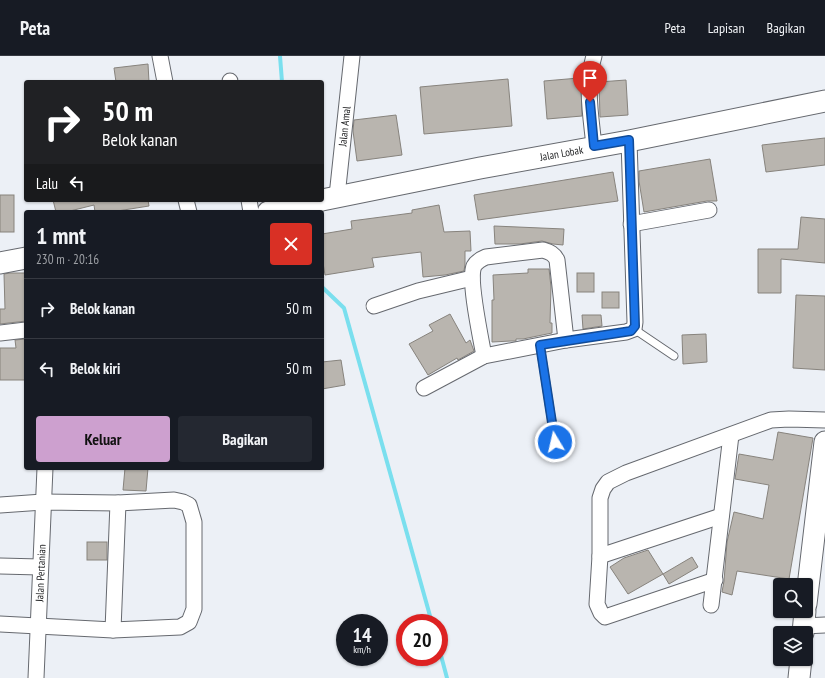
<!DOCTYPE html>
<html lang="id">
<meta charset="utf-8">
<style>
body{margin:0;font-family:"PT Sans Narrow",sans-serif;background:#242831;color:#f1f3f6;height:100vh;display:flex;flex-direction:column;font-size:15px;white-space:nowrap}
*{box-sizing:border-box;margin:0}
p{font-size:13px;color:#9ea1a6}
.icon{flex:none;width:22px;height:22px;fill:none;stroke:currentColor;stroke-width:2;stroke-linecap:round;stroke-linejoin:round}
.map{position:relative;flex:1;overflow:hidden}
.side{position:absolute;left:24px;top:154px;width:300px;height:260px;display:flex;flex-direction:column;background:#171b24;border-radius:4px;box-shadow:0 1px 3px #0004}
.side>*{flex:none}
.hud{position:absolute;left:24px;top:24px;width:300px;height:122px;border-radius:4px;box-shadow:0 1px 3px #0004;background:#202124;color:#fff;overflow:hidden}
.fabs{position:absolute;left:773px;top:522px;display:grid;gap:8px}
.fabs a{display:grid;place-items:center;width:40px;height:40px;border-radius:4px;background:#171b24;box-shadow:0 1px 3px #0004;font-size:20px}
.speed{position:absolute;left:336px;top:558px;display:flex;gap:8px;font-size:20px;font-weight:700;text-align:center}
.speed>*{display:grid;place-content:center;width:52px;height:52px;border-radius:50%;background:#171b24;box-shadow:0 1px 3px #0004;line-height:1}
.speed small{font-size:10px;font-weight:400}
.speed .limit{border:6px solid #d22;background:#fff;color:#111}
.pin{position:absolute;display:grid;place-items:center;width:34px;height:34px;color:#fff;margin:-41px -17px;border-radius:50% 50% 50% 0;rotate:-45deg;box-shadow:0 0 4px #0007}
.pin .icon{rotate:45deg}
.me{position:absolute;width:44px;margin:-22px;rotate:351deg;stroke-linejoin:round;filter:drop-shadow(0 0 3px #0008)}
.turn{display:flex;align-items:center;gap:14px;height:84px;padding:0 12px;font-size:18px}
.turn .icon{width:52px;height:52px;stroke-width:2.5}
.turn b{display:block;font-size:28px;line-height:34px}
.then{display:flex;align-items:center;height:38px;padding:0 12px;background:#0003;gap:8px;font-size:15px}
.round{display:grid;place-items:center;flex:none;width:42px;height:42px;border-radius:4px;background:#242831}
.overview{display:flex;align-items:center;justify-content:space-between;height:68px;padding:0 12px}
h1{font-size:24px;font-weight:700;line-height:30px}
.button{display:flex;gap:8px;margin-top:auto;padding:8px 12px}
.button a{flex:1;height:46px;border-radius:4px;background:#cda0cf;color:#111;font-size:16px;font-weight:700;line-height:46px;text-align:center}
.button a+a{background:#242831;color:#f1f3f6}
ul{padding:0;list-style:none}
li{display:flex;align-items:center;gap:12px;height:60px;padding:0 12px;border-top:1px solid #363941}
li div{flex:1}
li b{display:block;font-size:15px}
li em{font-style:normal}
header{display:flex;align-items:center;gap:24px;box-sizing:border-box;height:56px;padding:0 20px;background:#171b24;border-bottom:1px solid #363941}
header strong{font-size:19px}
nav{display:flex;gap:22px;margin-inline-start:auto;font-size:14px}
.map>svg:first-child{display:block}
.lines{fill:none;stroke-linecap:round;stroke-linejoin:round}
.stream{stroke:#7adfee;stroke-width:4}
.building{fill:#b9b5af;stroke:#87837d}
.service-casing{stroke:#66696f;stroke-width:9}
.minor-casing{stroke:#66696f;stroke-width:17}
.secondary-casing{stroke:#66696f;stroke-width:23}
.service{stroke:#fff;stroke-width:7}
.minor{stroke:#fff;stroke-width:15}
.secondary{stroke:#fff;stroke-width:21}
.route-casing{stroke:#114b97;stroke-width:10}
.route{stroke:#1a73e8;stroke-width:7}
.labels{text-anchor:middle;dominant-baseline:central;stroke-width:3.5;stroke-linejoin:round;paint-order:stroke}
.street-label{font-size:11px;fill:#1c1d1f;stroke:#fff}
</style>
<header>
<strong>Peta</strong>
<nav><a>Peta</a><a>Lapisan</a><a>Bagikan</a></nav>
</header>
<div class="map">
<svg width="825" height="622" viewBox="0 0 825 622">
<rect width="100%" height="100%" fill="#ecf0f6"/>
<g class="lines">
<!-- stream -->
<g class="stream">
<polyline points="280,0 282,26"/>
<polyline points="322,231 344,252 432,567"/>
<polyline points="439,592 447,622"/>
</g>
</g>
<!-- building -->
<g class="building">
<polygon points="148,8 149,26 116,26 114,12"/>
<polygon points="579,22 579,27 581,27 582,60 547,63 544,25"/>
<polygon points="508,23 512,70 424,78 420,31"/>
<polygon points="626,24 628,59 600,61 599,26"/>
<polygon points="396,59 402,99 357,105 353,75 354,64"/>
<polygon points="825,82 825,109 766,116 762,89"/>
<polygon points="710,103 717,145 707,145 644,156 639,125 639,115"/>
<polygon points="613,116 618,145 478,164 474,139"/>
<rect x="0" y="139" width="14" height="37"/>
<polygon points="53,144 148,144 149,150 111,156 95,156 94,149 66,156 56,156"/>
<polygon points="439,149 444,176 470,175 471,195 465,195 465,208 464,215 445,219 423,221 421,196 372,202 374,211 325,219 322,201 322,178 352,173 351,165 412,157 412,154"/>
<polygon points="801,161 825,163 825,207 781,203 781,237 758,237 758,193 798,193"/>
<polygon points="494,170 564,173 563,189 553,188 542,185 520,188 495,188"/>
<polygon points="528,213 549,213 551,231 550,267 552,267 552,277 523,283 516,283 516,285 511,285 492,286 492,244 494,244 493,219 528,217"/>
<polygon points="10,217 26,217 26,265 0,268 0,253 5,253 4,218"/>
<rect x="577" y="217" width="17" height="19"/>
<rect x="602" y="236" width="17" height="16"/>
<polygon points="796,239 825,240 825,314 793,312"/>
<polygon points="450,258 466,287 470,284 474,295 458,304 457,302 428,319 409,288 433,275 429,269"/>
<polygon points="582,259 601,259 602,270 583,273"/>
<polygon points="706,278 707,306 683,308 682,279"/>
<polygon points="26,283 26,324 0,324 0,292 16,292 15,284"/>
<polygon points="341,304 345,329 322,333 322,306"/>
<polygon points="778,376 813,382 789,523 737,515 732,539 722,536 724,525 727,486 734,456 763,463 769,429 735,423 739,398 773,404"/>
<polygon points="125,412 148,412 146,435 123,434"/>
<rect x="87" y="486" width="20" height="18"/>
<polygon points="648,494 663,518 692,501 698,511 669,528 663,518 628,538 610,511 624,502"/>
</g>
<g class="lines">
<!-- service casing -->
<g class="service-casing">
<g id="service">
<polyline points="634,273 674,300"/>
<polyline points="540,289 555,386"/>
</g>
</g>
<!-- minor casing -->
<g class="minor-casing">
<g id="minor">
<polyline points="160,0 165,26"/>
<polyline points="230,25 230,26"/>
<path d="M594,90c-3,-30 -9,-60 0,-90"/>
<path id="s1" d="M337,140l15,-140"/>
<polyline points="186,144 189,156"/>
<polyline points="249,144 251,156"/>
<polyline points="631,168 709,154"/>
<polyline points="374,250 418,235 472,222"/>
<polyline points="0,277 26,274"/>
<path d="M484,300c-3,-17 -16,-77 -10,-90 3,-5 7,-7 12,-9l57,-7c7,2 11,4 14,10l9,80"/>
<polyline points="424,332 484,300 566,284 626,276 634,273 635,266 629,85"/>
<polyline points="0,449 43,446 118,447 174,444 183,446 189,449 194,466 194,553 189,566 180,571 113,574 0,568"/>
<polyline points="600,500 721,460"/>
<polyline points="0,510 40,511"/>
<polyline points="715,524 605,561 601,557 597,548 600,500 600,442 603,433 608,426 626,417 771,364 789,363 825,364"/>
<polyline points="711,549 731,379"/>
<polyline points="804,570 825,569"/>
<polyline points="113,574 118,447"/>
<path id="s2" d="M36,622l9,-210"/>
</g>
</g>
<!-- secondary casing -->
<g class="secondary-casing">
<g id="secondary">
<path id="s3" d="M322,144l158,-32 149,-27 196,-40"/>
<polyline points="268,156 321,144"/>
<polyline points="0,207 26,202"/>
<polyline points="806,548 825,386"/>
<polyline points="803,577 805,555"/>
<polyline points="799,622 801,603"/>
</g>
</g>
<!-- service -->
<use href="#service" class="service"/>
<!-- minor -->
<use href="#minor" class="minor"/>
<!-- secondary -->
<use href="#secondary" class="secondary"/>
</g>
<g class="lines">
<!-- route casing -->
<g class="route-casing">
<polyline id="route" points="555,386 540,289 631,275 635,270 629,84 594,90 590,46"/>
</g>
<!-- route -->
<use href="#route" class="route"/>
</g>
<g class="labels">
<!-- street labels -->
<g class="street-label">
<text stroke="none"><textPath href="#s1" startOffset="70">Jalan Amal</textPath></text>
<text stroke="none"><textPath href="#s3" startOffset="244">Jalan Lobak</textPath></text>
<text stroke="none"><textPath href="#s2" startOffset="105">Jalan Pertanian</textPath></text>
</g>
</g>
</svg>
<div class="fabs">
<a><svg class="icon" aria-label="search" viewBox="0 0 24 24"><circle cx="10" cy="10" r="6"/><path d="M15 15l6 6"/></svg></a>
<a><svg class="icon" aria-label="layers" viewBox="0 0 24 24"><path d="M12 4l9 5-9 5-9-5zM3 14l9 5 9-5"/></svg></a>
</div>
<div class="speed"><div>14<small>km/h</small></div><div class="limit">20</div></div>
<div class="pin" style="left:590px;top:46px;background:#d93025"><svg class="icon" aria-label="arrive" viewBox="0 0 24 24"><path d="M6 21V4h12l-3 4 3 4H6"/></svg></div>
<svg class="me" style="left:555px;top:386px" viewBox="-20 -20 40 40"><circle r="17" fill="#1a73e8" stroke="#fff" stroke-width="3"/><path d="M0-11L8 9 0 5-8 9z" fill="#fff"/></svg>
<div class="hud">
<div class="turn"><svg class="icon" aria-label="right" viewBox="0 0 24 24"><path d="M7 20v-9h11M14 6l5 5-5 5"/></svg><div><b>50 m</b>Belok kanan</div></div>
<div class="then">Lalu<svg class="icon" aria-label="left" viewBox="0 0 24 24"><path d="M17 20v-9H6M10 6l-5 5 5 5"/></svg></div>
</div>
<section class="side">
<div class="overview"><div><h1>1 mnt</h1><p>230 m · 20:16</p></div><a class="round" style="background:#d93025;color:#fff"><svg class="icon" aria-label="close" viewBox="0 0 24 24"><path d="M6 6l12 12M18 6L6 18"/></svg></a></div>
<ul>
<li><svg class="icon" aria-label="right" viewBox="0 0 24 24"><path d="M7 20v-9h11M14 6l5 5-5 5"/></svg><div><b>Belok kanan</b></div><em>50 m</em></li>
<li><svg class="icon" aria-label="left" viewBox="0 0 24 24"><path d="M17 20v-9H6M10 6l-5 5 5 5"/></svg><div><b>Belok kiri</b></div><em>50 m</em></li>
</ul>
<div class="button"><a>Keluar</a><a>Bagikan</a></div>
</section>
</div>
